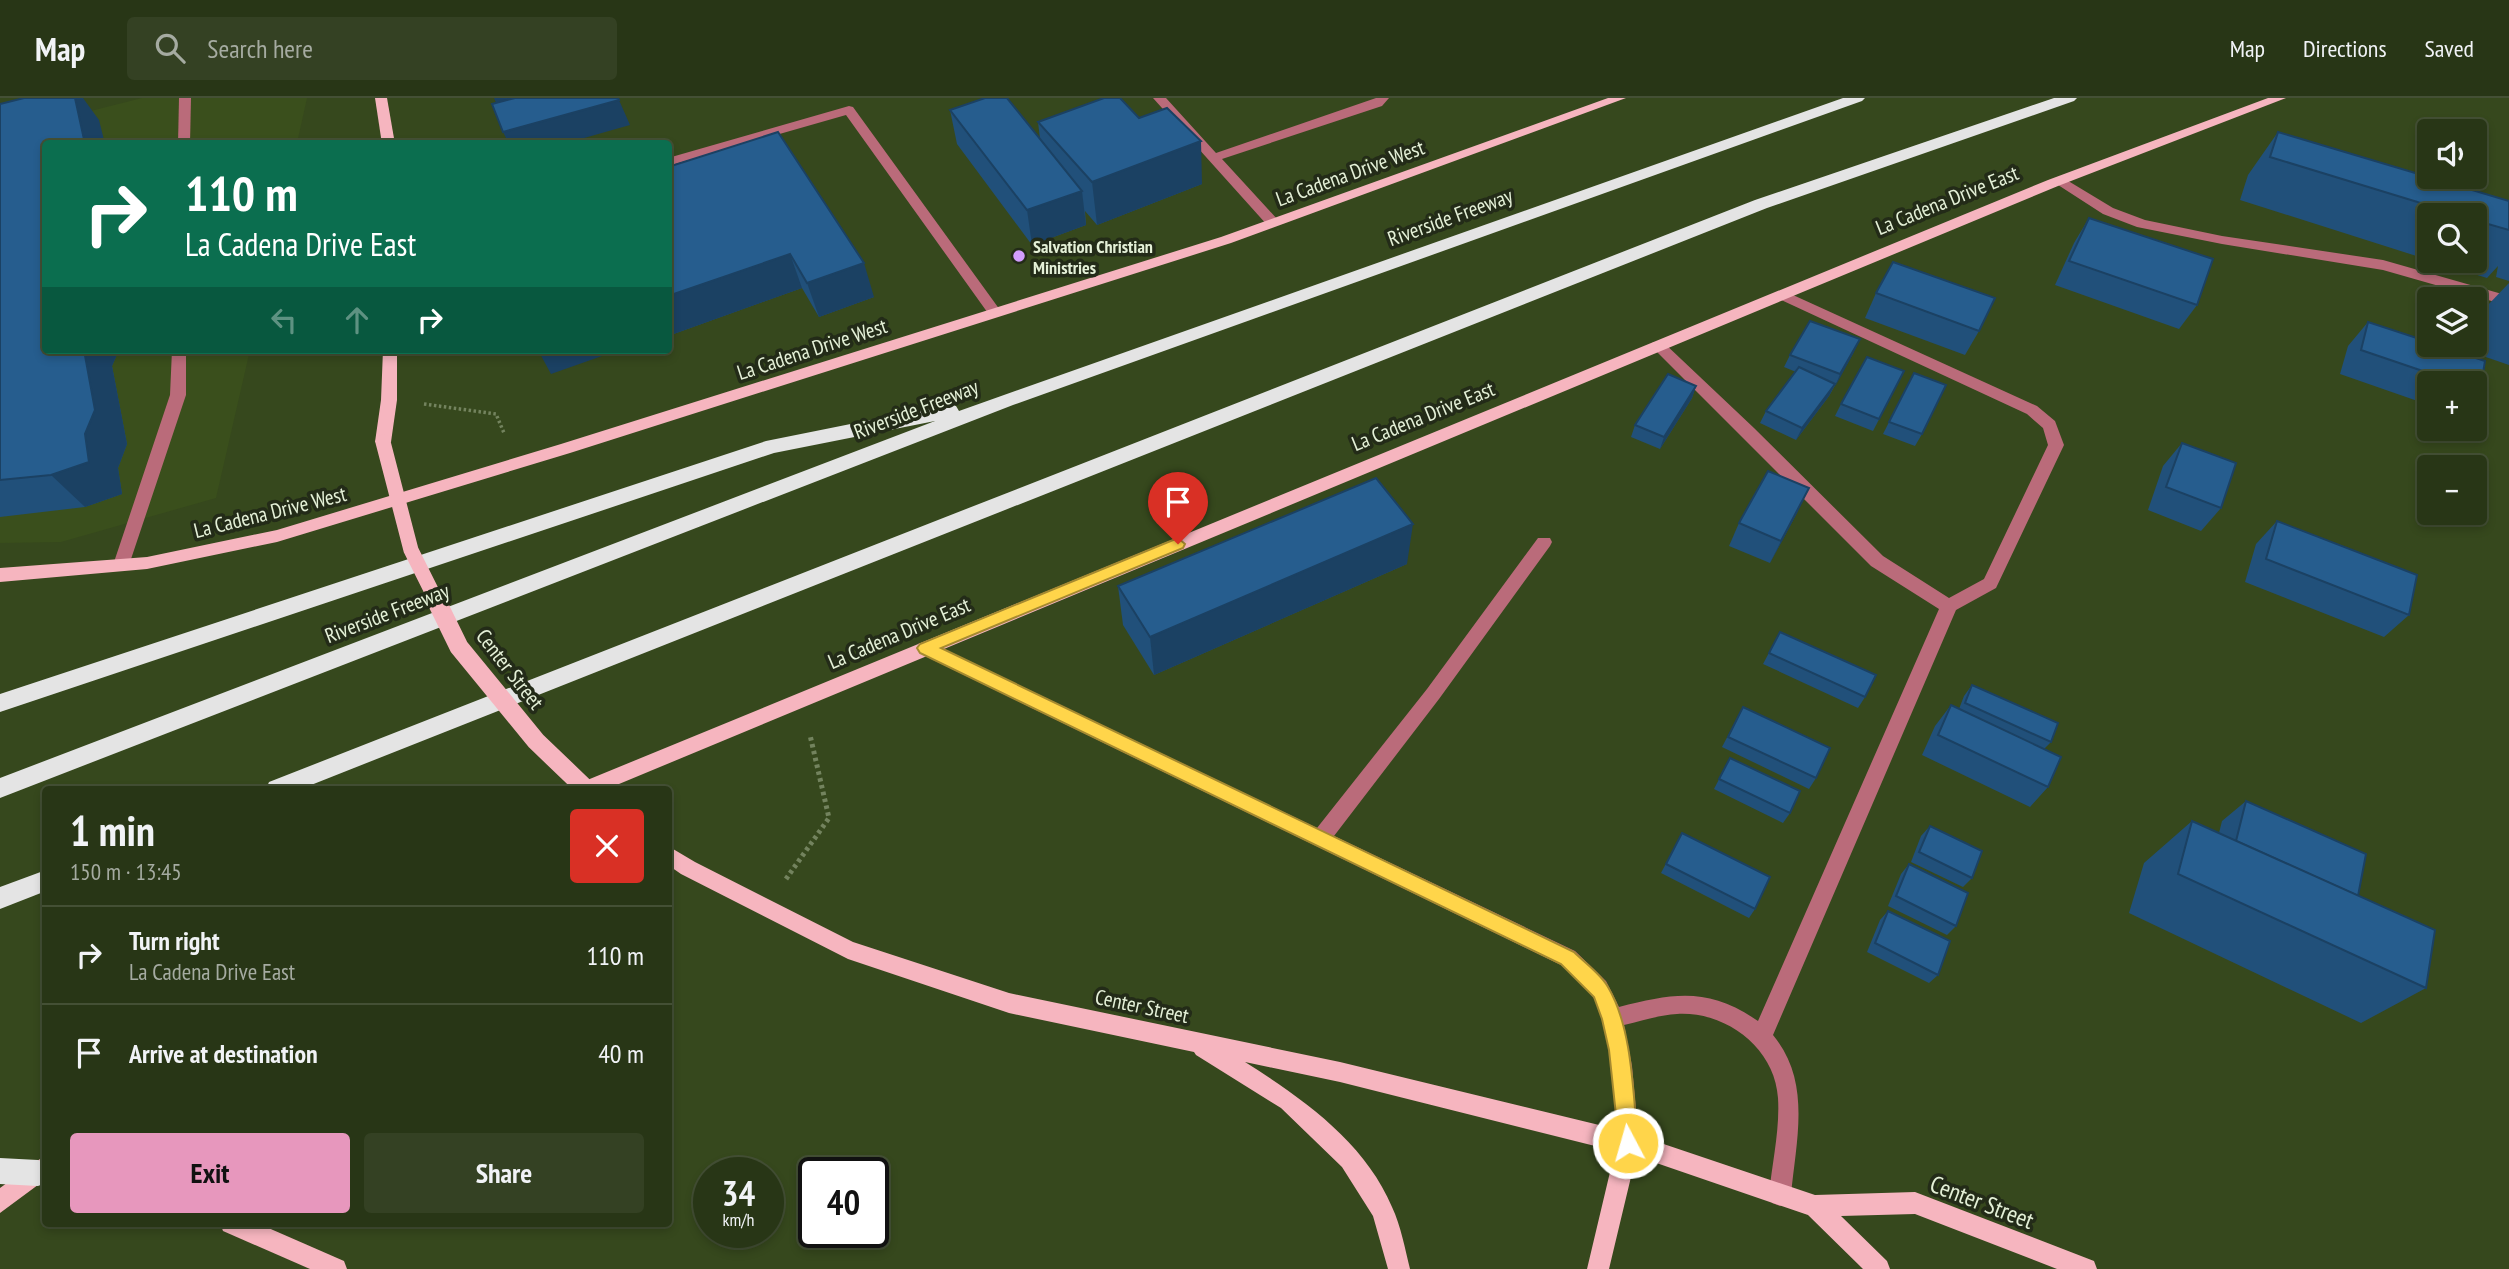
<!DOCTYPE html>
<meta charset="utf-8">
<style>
body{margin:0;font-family:"PT Sans Narrow",sans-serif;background:#344123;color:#f1f3f6;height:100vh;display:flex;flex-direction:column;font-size:26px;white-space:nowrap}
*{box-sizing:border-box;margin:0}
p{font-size:23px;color:#a5aba1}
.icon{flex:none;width:38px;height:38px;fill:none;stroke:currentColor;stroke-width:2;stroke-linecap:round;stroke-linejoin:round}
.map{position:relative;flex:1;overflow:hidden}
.sheet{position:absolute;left:42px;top:688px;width:630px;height:441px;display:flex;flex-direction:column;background:#283616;border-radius:7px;box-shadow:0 4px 10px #0003,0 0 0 2px #445035}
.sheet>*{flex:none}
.top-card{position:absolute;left:42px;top:42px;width:630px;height:214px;border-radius:7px;box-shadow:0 4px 10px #0003,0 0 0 2px #445035;background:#0b6e4f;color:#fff;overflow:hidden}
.buttons{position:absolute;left:2417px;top:21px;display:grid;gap:14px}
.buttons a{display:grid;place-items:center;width:70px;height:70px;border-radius:7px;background:#283616;box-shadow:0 4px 10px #0003,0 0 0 2px #445035;font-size:35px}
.speed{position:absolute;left:693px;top:1059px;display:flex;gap:14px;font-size:35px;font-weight:700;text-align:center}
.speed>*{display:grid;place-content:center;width:91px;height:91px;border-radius:50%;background:#283616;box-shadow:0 4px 10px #0003,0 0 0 2px #445035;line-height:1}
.speed small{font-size:18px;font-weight:400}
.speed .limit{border:4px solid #111;border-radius:10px;background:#fff;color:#111}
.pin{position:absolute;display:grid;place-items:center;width:60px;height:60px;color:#fff;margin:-72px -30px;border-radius:50% 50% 50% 0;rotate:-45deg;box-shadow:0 0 7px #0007}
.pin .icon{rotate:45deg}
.me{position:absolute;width:77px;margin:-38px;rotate:354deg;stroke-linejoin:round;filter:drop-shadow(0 0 5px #0008)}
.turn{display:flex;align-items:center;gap:24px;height:147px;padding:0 28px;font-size:32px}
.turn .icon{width:91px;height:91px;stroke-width:2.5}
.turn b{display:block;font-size:49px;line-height:60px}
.lanes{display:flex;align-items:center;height:66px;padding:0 28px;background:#0003;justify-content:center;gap:35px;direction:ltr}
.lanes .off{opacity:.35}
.round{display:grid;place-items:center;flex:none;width:74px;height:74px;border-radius:7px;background:#344123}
.head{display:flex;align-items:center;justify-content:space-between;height:119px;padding:0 28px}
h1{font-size:42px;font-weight:700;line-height:52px}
.primary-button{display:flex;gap:14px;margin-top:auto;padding:14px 28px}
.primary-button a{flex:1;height:80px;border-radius:7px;background:#e797bd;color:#111;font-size:28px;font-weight:700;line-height:80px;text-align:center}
.primary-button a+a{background:#344123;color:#f1f3f6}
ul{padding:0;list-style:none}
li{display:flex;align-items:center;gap:21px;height:98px;padding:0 28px;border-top:2px solid #445035}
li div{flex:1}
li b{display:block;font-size:26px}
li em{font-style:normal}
header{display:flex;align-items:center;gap:42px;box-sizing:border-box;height:98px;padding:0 35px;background:#283616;border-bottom:2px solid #445035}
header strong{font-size:33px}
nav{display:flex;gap:38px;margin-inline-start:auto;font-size:24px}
.search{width:490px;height:63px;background:#344123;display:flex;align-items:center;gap:18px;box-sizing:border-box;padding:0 24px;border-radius:7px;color:#a5aba1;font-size:26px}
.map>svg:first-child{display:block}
.built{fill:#3a4f1c}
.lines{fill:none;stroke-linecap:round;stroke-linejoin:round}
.path-far1{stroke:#73835e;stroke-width:3.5;stroke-dasharray:2.5 2.5;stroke-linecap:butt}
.path{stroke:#73835e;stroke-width:5;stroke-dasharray:3.5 3.5;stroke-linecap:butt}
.minor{fill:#ba6b7a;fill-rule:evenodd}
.major{fill:#f6b5bf;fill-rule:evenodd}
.highway{fill:#e4e4e4;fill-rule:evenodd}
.major-bridge-far1{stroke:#f6b5bf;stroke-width:15}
.major-bridge{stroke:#f6b5bf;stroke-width:19}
.wall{fill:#21507a}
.shaded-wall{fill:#1b4163}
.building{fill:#265d8e;stroke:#1b4163;stroke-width:2}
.route{fill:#ffd54a;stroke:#a68a30;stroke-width:2}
.poi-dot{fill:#d29dfd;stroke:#232b18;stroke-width:2.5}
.labels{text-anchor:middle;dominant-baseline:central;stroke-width:7;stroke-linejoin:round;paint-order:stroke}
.far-poi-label{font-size:18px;font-weight:bold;fill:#e4f0d7;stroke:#232b18;text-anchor:start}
.street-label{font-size:21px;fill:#e4f0d7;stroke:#232b18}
.near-street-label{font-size:24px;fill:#e4f0d7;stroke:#232b18}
</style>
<header>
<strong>Map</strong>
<div class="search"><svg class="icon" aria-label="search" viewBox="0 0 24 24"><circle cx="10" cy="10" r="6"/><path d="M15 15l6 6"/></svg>Search here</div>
<nav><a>Map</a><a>Directions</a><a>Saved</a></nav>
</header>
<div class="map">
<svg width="2509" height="1171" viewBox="0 0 2509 1171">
<rect width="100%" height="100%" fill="#36481d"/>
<!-- built -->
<polygon class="built" points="142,0 307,0 297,45 46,46 46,252 250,252 216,400 61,444 0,445 0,36"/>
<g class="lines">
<!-- path-far1 -->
<polyline class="path-far1" points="424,306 496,316 504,335"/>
<!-- path -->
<polyline class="path" points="786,781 829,720 810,637"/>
<!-- minor -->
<g class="minor">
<polygon points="179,0 191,0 190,46 178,46"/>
<polygon points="1153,0 1166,0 1216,55 1376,0 1389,0 1382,8 1222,61 1278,122 1280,125 1273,129 1268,128"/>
<polygon points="849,8 853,9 1000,212 1002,215 1000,218 990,218 846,17 668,68 668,60"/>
<polygon points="2060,78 2113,110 2145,122 2222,138 2383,162 2509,198 2509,208 2383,172 2222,146 2137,129 2103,116 2055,85 2053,82"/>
<path d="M1782,192l255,116 18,15 9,24 -68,143 -40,22 -183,425c39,47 23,105 18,160l-3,8 -8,3 -8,-3 -3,-8c3,-32 11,-65 9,-97 -3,-50 -52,-87 -101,-84 -18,1 -35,7 -53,11l8,41 7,77 -3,8 -8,3 -8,-3 -3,-8c-3,-42 -2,-108 -22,-143 -8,-14 -23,-25 -34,-35l-642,-312 -3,-5 3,-5h12l386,185 110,-139 111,-151h12l2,4 -2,4 -111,153 -105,137 241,115 31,30 13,26c56,-14 89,-20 139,14l181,-412 -68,-43 -220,-220 2,-4h10l91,86 129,128 66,42 35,-19 64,-134 -5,-17 -16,-14 -250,-116v-6z"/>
<polygon points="172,252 186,252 186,297 129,467 127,472 115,472 113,467 170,297"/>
</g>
<!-- major -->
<g class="major">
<polygon points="375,0 387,0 395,46 382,46"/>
<polygon points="1608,0 1626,0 1231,145 570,355 277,444 147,471 0,484 0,470 147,459 277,432 561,346 1221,139"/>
<polygon points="2268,0 2286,0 2058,88 607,691 578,691 580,685 2048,82"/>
<polygon points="383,252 397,252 397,302 391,344 383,350 375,344 381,302"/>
<path d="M668,748l27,16 158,80 156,51 331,69 288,70 187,63 100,-3 179,69 3,8h-40l-142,-55 -74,2 46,45 3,8h-27l-55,-54 -172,-59 -27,113h-22l28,-118 -275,-69 -95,-20c57,36 120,80 147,145 9,19 13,42 18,62h-22l-15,-53 -31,-49 -61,-59 -85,-53 -2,-3 -185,-39 -161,-54 -167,-85 -13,-9z"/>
<polygon points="40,1061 46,1063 46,1081 0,1115 0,1090"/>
<polygon points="220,1125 257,1125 344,1163 347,1171 310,1171 223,1133"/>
</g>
<!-- highway -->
<g class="highway">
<polygon points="1843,0 1865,0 1862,3 1013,307 0,700 0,680 935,323 774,355 0,614 0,596 766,343 950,306 956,308 959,313"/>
<polygon points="2054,0 2077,0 2074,3 1767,110 301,691 266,691 269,684 1755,102"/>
<polygon points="46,772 46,793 0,811 0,789"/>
<polygon points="0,1060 38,1062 46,1065 46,1085 38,1088 0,1086"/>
</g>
<!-- major-bridge-far1 -->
<polyline class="major-bridge-far1" points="383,344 411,452 436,502"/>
<!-- major-bridge -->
<polyline class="major-bridge" points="435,500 459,549 536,643 586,691"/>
</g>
<!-- wall -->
<g class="wall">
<polygon points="0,6 99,22 46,252 119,252 112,268 127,346 118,370 122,396 85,409 0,419"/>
<polygon points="950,12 1040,41 1038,24 1202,86 1097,127 1085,113 1086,127 1032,147 957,46"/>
<polygon points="2278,34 2509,103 2509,183 2496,179 2498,168 2487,180 2432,163 2474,163 2474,117 2429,117 2429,162 2240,102 2248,77"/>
<polygon points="668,69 874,199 819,219 802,190 668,238"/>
<polygon points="2089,120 2197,207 2179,231 2055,187 2074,145"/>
<polygon points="2509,185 2509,267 2477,256 2486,209"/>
<polygon points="1876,195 1979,233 1965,257 1865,220"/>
<polygon points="2368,224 2429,244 2429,247 2436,247 2485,263 2480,293 2474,298 2474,285 2429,285 2429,307 2340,276 2348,248"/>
<polygon points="1854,254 1829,298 1796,342 1760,325 1766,313 1796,274 1784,269 1790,257"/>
<polygon points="1904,273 1873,333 1835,318 1841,306"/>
<polygon points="1914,275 1922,336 1915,348 1883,336"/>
<polygon points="1696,288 1692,300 1660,351 1631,339 1635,327"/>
<polygon points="2182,345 2221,410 2201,433 2148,412 2163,368"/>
<polygon points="1798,413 1770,465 1729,448 1739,425"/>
<polygon points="2277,423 2409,517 2384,539 2245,484 2256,446"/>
<polygon points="1407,466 1154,577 1123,527 1118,488"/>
<polygon points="1780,534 1865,599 1858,610 1763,566"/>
<polygon points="1972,587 2051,644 2044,651 2048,689 2030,709 1922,657 1935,628 1951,607 1959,611 1964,598"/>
<polygon points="1743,609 1816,680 1809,691 1722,649"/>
<polygon points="1730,660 1790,715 1783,725 1714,691"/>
<polygon points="2246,703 2358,798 2426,890 2361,925 2129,815 2144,765 2192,723 2219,735 2222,723"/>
<polygon points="1930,728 1972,780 1963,789 1911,764 1921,738"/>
<polygon points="1682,735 1755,811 1749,820 1661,775"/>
<polygon points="1909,766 1956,828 1947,837 1888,808 1901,776"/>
<polygon points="1888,813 1938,877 1929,885 1867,854 1880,822"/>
</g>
<!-- shaded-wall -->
<g class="shaded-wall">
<polygon points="75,0 83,0 99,22 105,46 85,46"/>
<polygon points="494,0 528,0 498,9"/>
<polygon points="619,2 630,27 563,46 509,46 503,34"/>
<polygon points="1201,43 1202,86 1097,127 1092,84"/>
<polygon points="1082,93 1086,127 1032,147 1027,112"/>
<polygon points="790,156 802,190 668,238 668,198"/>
<polygon points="864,165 874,199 819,219 807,185"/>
<polygon points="1860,241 1854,254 1835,289 1840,276"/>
<polygon points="84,252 119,252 112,268 127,346 118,370 122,396 85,409 51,377 85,336"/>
<polygon points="538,252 619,252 551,276"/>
<polygon points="1835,286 1829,298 1796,342 1802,330"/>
<polygon points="1696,288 1692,300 1660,351 1664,339"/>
<polygon points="1809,390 1798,413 1770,465 1781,443"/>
<polygon points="1413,426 1407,466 1154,577 1150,539"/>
</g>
<!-- building -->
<g class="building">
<polygon points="24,0 75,0 85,46 46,46 46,252 84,252 95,312 85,336 89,364 51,377 0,382 0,6"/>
<polygon points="515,0 618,0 619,2 503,34 492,6"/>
<polygon points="985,0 1007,0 1082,93 1027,112 950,12"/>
<polygon points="1104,0 1120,0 1139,20 1167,10 1201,43 1092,84 1038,24"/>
<polygon points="778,34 864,165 807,185 790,156 668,198 668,69"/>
<polygon points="2278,34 2509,103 2509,132 2474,122 2474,117 2460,117 2270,59"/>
<polygon points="2089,120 2213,161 2197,207 2069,163"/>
<polygon points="1893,164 1995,200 1979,233 1876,195"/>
<polygon points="1810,223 1860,241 1840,276 1790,257"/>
<polygon points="2368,224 2429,244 2429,247 2436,247 2485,263 2480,293 2474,291 2474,285 2458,285 2361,252"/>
<polygon points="1867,259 1904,273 1879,321 1841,306"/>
<polygon points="1799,269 1835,286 1802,330 1766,313"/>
<polygon points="1914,275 1946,287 1922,336 1889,324"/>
<polygon points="1668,276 1696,288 1664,339 1635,327"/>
<polygon points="2182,345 2236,365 2221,410 2166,389"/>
<polygon points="1768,373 1809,390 1781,443 1739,425"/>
<polygon points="1376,380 1413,426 1150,539 1118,488"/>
<polygon points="2277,423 2417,477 2409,517 2266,461"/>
<polygon points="1780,534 1876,577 1865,599 1769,555"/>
<polygon points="1972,587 2058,625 2051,644 1965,605"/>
<polygon points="1951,607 2061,659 2048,689 1938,637"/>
<polygon points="1743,609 1830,650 1816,680 1728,639"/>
<polygon points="1730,660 1800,693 1790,715 1719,681"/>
<polygon points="2246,703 2366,756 2358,798 2236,743"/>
<polygon points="2192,723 2435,832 2426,890 2178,776"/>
<polygon points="1930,728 1982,753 1972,780 1919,754"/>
<polygon points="1682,735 1770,779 1755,811 1666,766"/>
<polygon points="1909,766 1968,795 1956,828 1896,798"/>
<polygon points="1888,813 1950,843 1938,877 1875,845"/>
</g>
<!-- route -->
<path class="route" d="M1178,440l7,6 -2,4 -242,100 633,304c11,11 27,22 34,35 25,42 25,109 30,156l-3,7 -7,3 -7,-3 -2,-7 -10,-93 -7,-31 -8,-22 -33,-33 -641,-311 -3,-5 3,-4z"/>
<!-- markers -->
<circle class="poi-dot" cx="1019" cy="158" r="7"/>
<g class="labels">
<!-- far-poi labels -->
<g class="far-poi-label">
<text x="1033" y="148">Salvation Christian<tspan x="1033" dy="21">Ministries</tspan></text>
</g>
<!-- street labels -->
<g class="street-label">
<text transform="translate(1350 75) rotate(-20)">La Cadena Drive West</text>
<text transform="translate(1947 102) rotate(-22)">La Cadena Drive East</text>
<text transform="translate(1450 119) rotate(-20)">Riverside Freeway</text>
<text transform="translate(812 251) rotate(-18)">La Cadena Drive West</text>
<text transform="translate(916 311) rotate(-21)">Riverside Freeway</text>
<text transform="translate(1423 318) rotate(-22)">La Cadena Drive East</text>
<text transform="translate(270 414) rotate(-14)">La Cadena Drive West</text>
<text transform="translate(387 515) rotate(-21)">Riverside Freeway</text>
<text transform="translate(899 535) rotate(-23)">La Cadena Drive East</text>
<text transform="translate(510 571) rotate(52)">Center Street</text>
<text transform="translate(1142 908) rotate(12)">Center Street</text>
</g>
<!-- near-street labels -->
<g class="near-street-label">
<text transform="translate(1982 1104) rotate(21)">Center Street</text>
</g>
</g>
</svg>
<div class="buttons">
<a><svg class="icon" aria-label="sound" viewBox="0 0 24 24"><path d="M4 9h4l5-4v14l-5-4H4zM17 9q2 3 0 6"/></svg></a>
<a><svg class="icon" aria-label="search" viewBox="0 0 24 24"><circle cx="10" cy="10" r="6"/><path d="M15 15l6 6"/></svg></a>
<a><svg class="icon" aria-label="layers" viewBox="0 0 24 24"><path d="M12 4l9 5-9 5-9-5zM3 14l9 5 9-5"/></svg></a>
<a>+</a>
<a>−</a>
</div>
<div class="speed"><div>34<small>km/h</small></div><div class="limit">40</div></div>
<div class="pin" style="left:1178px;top:446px;background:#d93025"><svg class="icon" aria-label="arrive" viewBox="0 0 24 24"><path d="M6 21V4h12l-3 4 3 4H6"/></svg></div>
<svg class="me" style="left:1628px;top:1045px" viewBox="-20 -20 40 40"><circle r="17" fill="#ffd54a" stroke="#fff" stroke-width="3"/><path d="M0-11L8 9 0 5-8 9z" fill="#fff"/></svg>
<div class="top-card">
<div class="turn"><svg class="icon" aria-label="right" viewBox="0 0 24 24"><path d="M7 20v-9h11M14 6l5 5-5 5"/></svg><div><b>110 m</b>La Cadena Drive East</div></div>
<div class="lanes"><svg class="icon off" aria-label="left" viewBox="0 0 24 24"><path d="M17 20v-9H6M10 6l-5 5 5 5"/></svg><svg class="icon off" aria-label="ahead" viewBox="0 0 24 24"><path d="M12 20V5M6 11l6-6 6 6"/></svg><svg class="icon" aria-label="right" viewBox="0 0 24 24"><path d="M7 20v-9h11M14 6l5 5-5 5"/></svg></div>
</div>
<section class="sheet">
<div class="head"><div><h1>1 min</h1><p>150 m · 13:45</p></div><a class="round" style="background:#d93025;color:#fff"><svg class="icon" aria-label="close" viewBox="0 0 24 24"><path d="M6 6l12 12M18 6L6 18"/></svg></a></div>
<ul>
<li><svg class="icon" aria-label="right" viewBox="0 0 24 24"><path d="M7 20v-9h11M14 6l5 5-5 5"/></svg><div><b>Turn right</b><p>La Cadena Drive East</p></div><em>110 m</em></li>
<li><svg class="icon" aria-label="arrive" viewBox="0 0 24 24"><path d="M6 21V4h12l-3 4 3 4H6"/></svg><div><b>Arrive at destination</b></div><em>40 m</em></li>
</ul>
<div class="primary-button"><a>Exit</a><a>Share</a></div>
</section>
</div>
